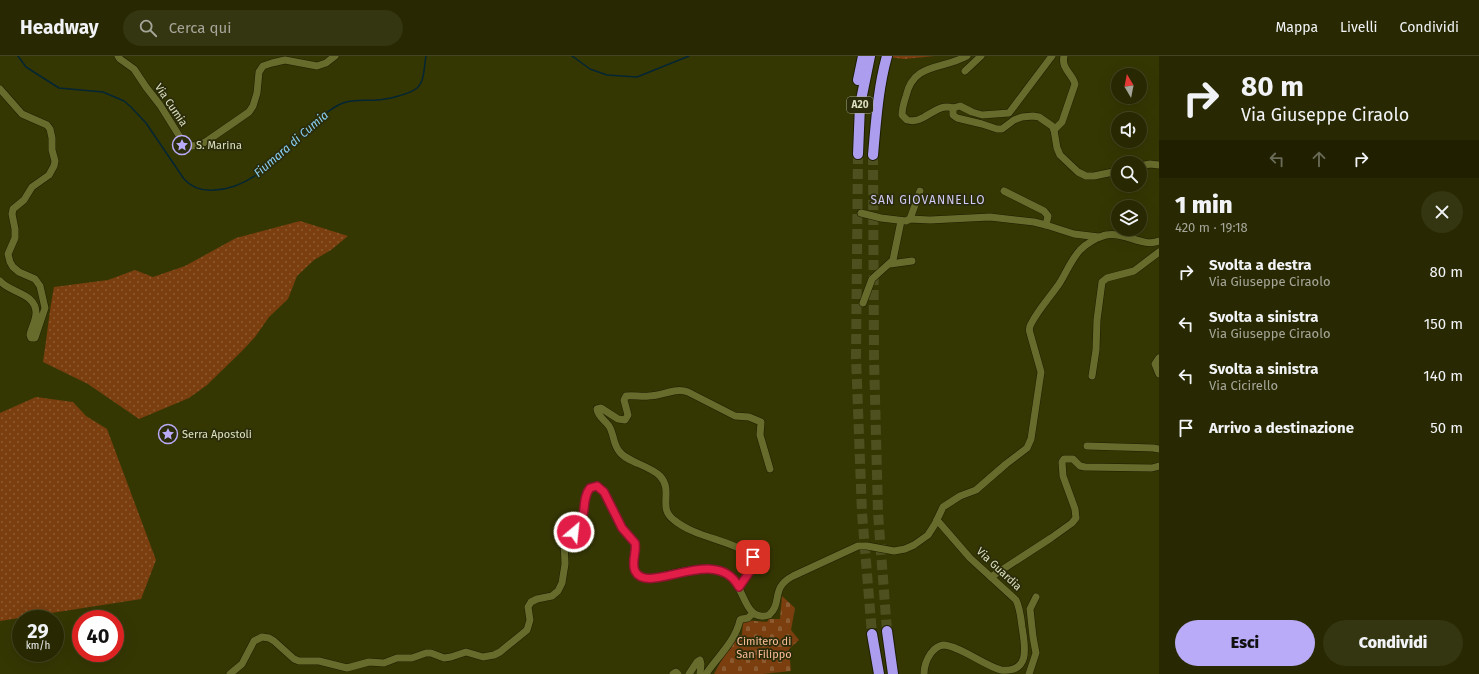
<!DOCTYPE html>
<html lang="it">
<meta charset="utf-8">
<style>
body{margin:0;font-family:"Fira Sans",sans-serif;background:#343511;color:#f1f3f6;height:100vh;display:flex;flex-direction:column;font-size:15px;white-space:nowrap}
*{box-sizing:border-box;margin:0}
p{font-size:13px;color:#a5a699}
.icon{flex:none;width:22px;height:22px;fill:none;stroke:currentColor;stroke-width:2;stroke-linecap:round;stroke-linejoin:round}
.map{position:relative;flex:1;overflow:hidden}
.sheet{display:flex;flex-direction:column;background:#282902;width:320px}
.sheet>*{flex:none}
.hud{background:#282902;color:#f1f3f6;overflow:hidden}
.needle{width:26px;rotate:350deg}
.fabs{position:absolute;left:1111px;top:12px;display:grid;gap:8px}
.fabs a{display:grid;place-items:center;width:36px;height:36px;border-radius:50%;background:#282902;box-shadow:0 4px 16px #0002,0 0 0 1px #444524;font-size:20px}
.speed{position:absolute;left:12px;top:554px;display:flex;gap:8px;font-size:20px;font-weight:700;text-align:center}
.speed>*{display:grid;place-content:center;width:52px;height:52px;border-radius:50%;background:#282902;box-shadow:0 4px 16px #0002,0 0 0 1px #444524;line-height:1}
.speed small{font-size:10px;font-weight:400}
.speed .limit{border:6px solid #d22;background:#fff;color:#111}
.pin{position:absolute;display:grid;place-items:center;width:34px;height:34px;color:#fff;margin:-17px;border-radius:8px;box-shadow:0 2px 6px #0006}
.me{position:absolute;width:44px;margin:-22px;rotate:28deg;stroke-linejoin:round;filter:drop-shadow(0 0 3px #0008)}
.turn{display:flex;align-items:center;gap:14px;height:84px;padding:0 16px;font-size:18px}
.turn .icon{width:52px;height:52px;stroke-width:2.5}
.turn b{display:block;font-size:28px;line-height:34px}
.lanes{display:flex;align-items:center;height:38px;padding:0 16px;background:#0003;justify-content:center;gap:20px;direction:ltr}
.lanes .off{opacity:.35}
.round{display:grid;place-items:center;flex:none;width:42px;height:42px;border-radius:21px;background:#343511}
.summary{display:flex;align-items:center;justify-content:space-between;height:68px;padding:0 16px}
h1{font-size:24px;font-weight:800;line-height:30px}
.action{display:flex;gap:8px;margin-top:auto;padding:8px 16px}
.action a{flex:1;height:46px;border-radius:24px;background:#b9abf7;color:#111;font-size:16px;font-weight:800;line-height:46px;text-align:center}
.action a+a{background:#343511;color:#f1f3f6}
ul{padding:0;list-style:none}
li{display:flex;align-items:center;gap:12px;height:52px;padding:0 16px}
li div{flex:1}
li b{display:block;font-size:15px}
li em{font-style:normal}
header{display:flex;align-items:center;gap:24px;box-sizing:border-box;height:56px;padding:0 20px;background:#282902;border-bottom:1px solid #444524}
header strong{font-size:19px}
nav{display:flex;gap:22px;margin-inline-start:auto;font-size:14px}
.search{width:280px;height:36px;background:#343511;display:flex;align-items:center;gap:10px;box-sizing:border-box;padding:0 14px;border-radius:22px;color:#a5a699;font-size:15px}
main{display:flex;flex:1;min-height:0}
.map>svg:first-child{display:block}
.grass{fill:url(#grass-dots)}
.cemetery{fill:url(#cemetery-stones)}
.lines{fill:none;stroke-linecap:round;stroke-linejoin:round}
.stream{stroke:#042533;stroke-width:1.5}
.highway-tunnel{stroke:#4e5020;stroke-width:10;stroke-dasharray:10 5;stroke-linecap:butt}
.minor-casing{stroke:#1c1e00;stroke-width:8}
.highway-casing{stroke:#1c1e00;stroke-width:12}
.minor{stroke:#676b2b;stroke-width:7}
.highway{stroke:#ad9dee;stroke-width:10}
.route-casing{stroke:#92132f;stroke-width:10}
.route{stroke:#e11d48;stroke-width:7}
.labels{text-anchor:middle;dominant-baseline:central;stroke-width:3.5;stroke-linejoin:round;paint-order:stroke}
.shield{fill:#2a2c0a;stroke:#a7ab8a;stroke-width:1}
.shield-label{font-size:10px;font-weight:bold;fill:#dde1c1}
.street-label{font-size:11px;fill:#dde1c1;stroke:#2a2c0a}
.poi-label{font-size:11px;fill:#dde1c1;stroke:#2a2c0a;text-anchor:start}
.park-label{font-size:11px;fill:#fbbd97;stroke:#2a2c0a}
.water-label{font-size:12px;font-style:italic;fill:#89cff4;stroke:#2a2c0a}
.neighbourhood-label{font-size:12px;letter-spacing:1px;fill:#d1c9f5;stroke:#2a2c0a}
</style>
<header>
<strong>Headway</strong>
<div class="search"><svg class="icon" aria-label="search" viewBox="0 0 24 24"><circle cx="10" cy="10" r="6"/><path d="M15 15l6 6"/></svg>Cerca qui</div>
<nav><a>Mappa</a><a>Livelli</a><a>Condividi</a></nav>
</header>
<main>
<div class="map">
<svg width="1159" height="618" viewBox="0 0 1159 618">
<defs>
<pattern id="grass-dots" width="8" height="8" patternUnits="userSpaceOnUse"><rect width="8" height="8" fill="#7a3e0f"/><path d="M2 2h.1M6 6h.1" fill="none" stroke="#8c5a30" stroke-width="1.8" stroke-linecap="round"/></pattern>
<pattern id="cemetery-stones" width="16" height="16" patternUnits="userSpaceOnUse"><rect width="16" height="16" fill="#7a3e0f"/><path d="M2 7V4a2 2 0 0 1 4 0v3zM10 15v-3a2 2 0 0 1 4 0v3z" fill="#8c5a30"/></pattern>
</defs>
<rect width="100%" height="100%" fill="#353703"/>
<!-- grass -->
<g class="grass">
<polygon points="881,0 935,0 904,3"/>
<path d="M300,165l48,15 -17,14 -17,10 -17,16 -9,23 -19,18 -14,20 -13,14 -35,34 -18,13 -50,21 -51,-35 -45,-22c4,-25 6,-50 11,-75l54,-7 27,-10 18,7 32,-11 51,-28z"/>
<polygon points="36,341 73,346 86,360 107,373 156,504 141,543 0,565 0,357"/>
</g>
<!-- cemetery -->
<polygon class="cemetery" points="782,540 795,552 791,574 799,584 789,593 791,615 763,618 714,618 727,594 729,595 739,579 742,579 743,564 767,566 769,563 780,563"/>
<g class="lines">
<!-- stream -->
<g class="stream">
<path d="M18,0l8,11 33,21 44,4 21,9 7,6 15,16 38,56c8,9 18,12 30,11 41,-1 70,-41 99,-66 9,-8 19,-17 30,-21 11,-4 22,-2 33,-3 10,0 34,-6 41,-12 8,-7 7,-23 9,-32"/>
<polyline points="572,0 590,13 607,19 637,21 689,0"/>
</g>
<!-- highway-tunnel -->
<g class="highway-tunnel">
<polyline points="858,98 856,301 862,457 872,578"/>
<polyline points="873,99 874,302 878,457 887,575"/>
</g>
<!-- minor casing -->
<g class="minor-casing">
<g id="minor">
<path d="M118,0l2,3 14,10 12,18 14,18 23,37c7,6 16,4 24,-1l42,-29 4,-6 4,-13 2,-21 4,-6 9,-3 13,-3 32,6 9,-3 9,-7"/>
<polyline points="965,15 981,0"/>
<path d="M0,33l22,25 25,11 3,4 2,9v12l3,11 -1,5 -5,9 -17,12 -8,13 -11,9 -1,5 3,15v9l-7,16 2,8 3,5 6,5 16,7 5,7 5,22 -10,30h-4l-1,-3c1,-7 6,-14 6,-22 0,-20 -26,-20 -36,-32"/>
<polyline points="953,52 953,59 957,62 982,68 997,73 1002,73 1014,64 1022,61 1033,60 1039,61 1052,70 1054,74 1057,92 1060,99 1078,116 1086,120 1094,120 1118,115"/>
<path d="M953,52c-18,-6 -28,17 -46,12l-5,-5c0,-7 2,-13 4,-19 8,-34 36,-26 61,-40"/>
<polyline points="953,52 960,50 972,56 982,59 1009,57 1052,0"/>
<path d="M1054,74l8,-8 13,-38c-3,-11 -14,-15 -11,-28"/>
<polyline points="1140,110 1150,108 1159,109"/>
<polyline points="1004,135 1044,155 1048,160 1046,169"/>
<polyline points="861,157 881,162 906,165 910,163 930,164 990,161 1034,166 1046,169 1074,178 1099,181"/>
<polyline points="910,163 920,135"/>
<polyline points="890,208 912,205"/>
<polyline points="863,247 872,223 893,204 901,165"/>
<polyline points="1159,302 1155,308 1159,318"/>
<polyline points="1092,320 1096,294 1097,264 1102,226 1107,222 1134,215 1159,196"/>
<polyline points="1087,390 1153,392 1159,393"/>
<polyline points="991,521 1051,482 1072,467 1076,462 1075,453 1063,420 1062,406 1064,403 1073,403 1080,410 1085,411 1152,412 1159,410"/>
<path d="M739,531c7,-9 19,-20 13,-32 -24,-16 -56,-17 -78,-35 -17,-12 0,-29 -14,-44 -11,-11 -34,-14 -41,-25 -6,-7 -5,-17 -10,-25 -4,-6 -11,-9 -12,-17l4,-1 17,11 7,1 3,-5 -4,-15 2,-4c8,-1 16,1 23,0 14,0 26,-9 39,-4l47,24 14,1 12,5 -1,13 10,34"/>
<path d="M230,618l12,-10 12,-23 8,-4 7,1 5,3 20,18 5,2h20l28,7 22,-6 15,1 13,-5h15l14,-5h5l13,5 7,-1 15,-5 17,5 11,-2 6,-3 27,-22 3,-10 -2,-13 3,-5 6,-3 15,-3 6,-5 4,-8 3,-19 -1,-25c5,-6 13,-7 17,-14 4,-10 2,-40 15,-39 4,1 6,3 8,6l18,35 13,16c3,16 -11,37 18,35 23,-5 58,-18 78,-1 14,12 14,46 38,38 14,-12 1,-27 24,-39l65,-30h9l27,5 11,-2 9,-4 14,-10 7,-11 8,-17 17,-11 16,-6 30,-26 21,-16 4,-9 10,-67 -11,-39c-1,-3 -1,-6 1,-9 7,-14 19,-27 28,-40 7,-11 12,-24 21,-34 6,-6 17,-13 26,-15 18,-4 37,13 53,6"/>
<polyline points="673,618 676,616 678,618"/>
<polyline points="689,618 697,606 700,604 701,608 700,618"/>
<path d="M706,618c12,-18 29,-32 34,-54l2,-1 6,-1 5,-5"/>
<path d="M924,618c0,-8 2,-14 7,-21 3,-4 7,-7 12,-8 15,0 42,21 58,25 30,3 24,-24 21,-43 -1,-9 -2,-19 -6,-27l-46,-42 -33,-38"/>
<polyline points="1029,618 1036,597 1033,581 1030,553 1036,541"/>
</g>
</g>
<!-- highway casing -->
<g class="highway-casing">
<g id="highway">
<polyline points="858,24 863,0"/>
<polyline points="858,98 860,49 870,0"/>
<path d="M873,99c3,-33 5,-67 14,-99"/>
<polyline points="887,575 893,618"/>
<polyline points="872,578 879,618"/>
</g>
</g>
<!-- minor -->
<use href="#minor" class="minor"/>
<!-- highway -->
<use href="#highway" class="highway"/>
</g>
<g class="lines">
<!-- route casing -->
<g class="route-casing">
<path id="route" d="M574,476c15,-12 6,-32 16,-44l7,-2 7,6 18,36 13,15c2,9 -4,19 0,28 13,26 81,-28 104,16l14,-20v-10"/>
</g>
<!-- route -->
<use href="#route" class="route"/>
</g>
<!-- icons -->
<defs>
<g id="sight-ring" transform="scale(1)"><circle r="9.5" fill="#2a2c0a" stroke="#b9abf7" stroke-width="1.5"/><path d="M0-6L1.8-2.2L6-1.7L2.9 1.2L3.7 5.4L0 3.3L-3.7 5.4L-2.9 1.2L-6-1.7L-1.8-2.2Z" fill="#b9abf7"/></g>
</defs>
<g fill-rule="evenodd">
<use href="#sight-ring" x="182" y="89"/>
<use href="#sight-ring" x="168" y="378"/>
</g>
<g class="labels">
<!-- shield labels -->
<rect class="shield" x="847" y="41" width="26" height="16" rx="3"/>
<g class="shield-label">
<text x="860" y="49">A20</text>
</g>
<!-- street labels -->
<g class="street-label">
<text transform="translate(171 49) rotate(56)">Via Cumia</text>
<text transform="translate(999 513) rotate(43)">Via Guardia</text>
</g>
<!-- poi labels -->
<g class="poi-label">
<text x="196" y="89">S. Marina</text>
<text x="182" y="378">Serra Apostoli</text>
</g>
<!-- park labels -->
<g class="park-label">
<text x="764" y="585">Cimitero di<tspan x="764" dy="13">San Filippo</tspan></text>
</g>
<!-- water labels -->
<g class="water-label">
<text transform="translate(291 88) rotate(-41)">Fiumara di Cumia</text>
</g>
<!-- neighbourhood labels -->
<g class="neighbourhood-label">
<text x="928" y="144">SAN GIOVANNELLO</text>
</g>
</g>
</svg>
<div class="fabs">
<a><svg class="needle" viewBox="-14 -14 28 28"><path d="M0-13l5 13h-10z" fill="#e53935"/><path d="M0 13l5-13h-10z" fill="#a5a699"/></svg></a>
<a><svg class="icon" aria-label="sound" viewBox="0 0 24 24"><path d="M4 9h4l5-4v14l-5-4H4zM17 9q2 3 0 6"/></svg></a>
<a><svg class="icon" aria-label="search" viewBox="0 0 24 24"><circle cx="10" cy="10" r="6"/><path d="M15 15l6 6"/></svg></a>
<a><svg class="icon" aria-label="layers" viewBox="0 0 24 24"><path d="M12 4l9 5-9 5-9-5zM3 14l9 5 9-5"/></svg></a>
</div>
<div class="speed"><div>29<small>km/h</small></div><div class="limit">40</div></div>
<div class="pin" style="left:753px;top:501px;background:#d93025"><svg class="icon" aria-label="arrive" viewBox="0 0 24 24"><path d="M6 21V4h12l-3 4 3 4H6"/></svg></div>
<svg class="me" style="left:574px;top:476px" viewBox="-20 -20 40 40"><circle r="17" fill="#e11d48" stroke="#fff" stroke-width="3"/><path d="M0-11L8 9 0 5-8 9z" fill="#fff"/></svg>
</div>
<section class="sheet">
<div class="hud">
<div class="turn"><svg class="icon" aria-label="right" viewBox="0 0 24 24"><path d="M7 20v-9h11M14 6l5 5-5 5"/></svg><div><b>80 m</b>Via Giuseppe Ciraolo</div></div>
<div class="lanes"><svg class="icon off" aria-label="left" viewBox="0 0 24 24"><path d="M17 20v-9H6M10 6l-5 5 5 5"/></svg><svg class="icon off" aria-label="ahead" viewBox="0 0 24 24"><path d="M12 20V5M6 11l6-6 6 6"/></svg><svg class="icon" aria-label="right" viewBox="0 0 24 24"><path d="M7 20v-9h11M14 6l5 5-5 5"/></svg></div>
</div>
<div class="summary"><div><h1>1 min</h1><p>420 m · 19:18</p></div><a class="round"><svg class="icon" aria-label="close" viewBox="0 0 24 24"><path d="M6 6l12 12M18 6L6 18"/></svg></a></div>
<ul>
<li><svg class="icon" aria-label="right" viewBox="0 0 24 24"><path d="M7 20v-9h11M14 6l5 5-5 5"/></svg><div><b>Svolta a destra</b><p>Via Giuseppe Ciraolo</p></div><em>80 m</em></li>
<li><svg class="icon" aria-label="left" viewBox="0 0 24 24"><path d="M17 20v-9H6M10 6l-5 5 5 5"/></svg><div><b>Svolta a sinistra</b><p>Via Giuseppe Ciraolo</p></div><em>150 m</em></li>
<li><svg class="icon" aria-label="left" viewBox="0 0 24 24"><path d="M17 20v-9H6M10 6l-5 5 5 5"/></svg><div><b>Svolta a sinistra</b><p>Via Cicirello</p></div><em>140 m</em></li>
<li><svg class="icon" aria-label="arrive" viewBox="0 0 24 24"><path d="M6 21V4h12l-3 4 3 4H6"/></svg><div><b>Arrivo a destinazione</b></div><em>50 m</em></li>
</ul>
<div class="action"><a>Esci</a><a>Condividi</a></div>
</section>
</main>
